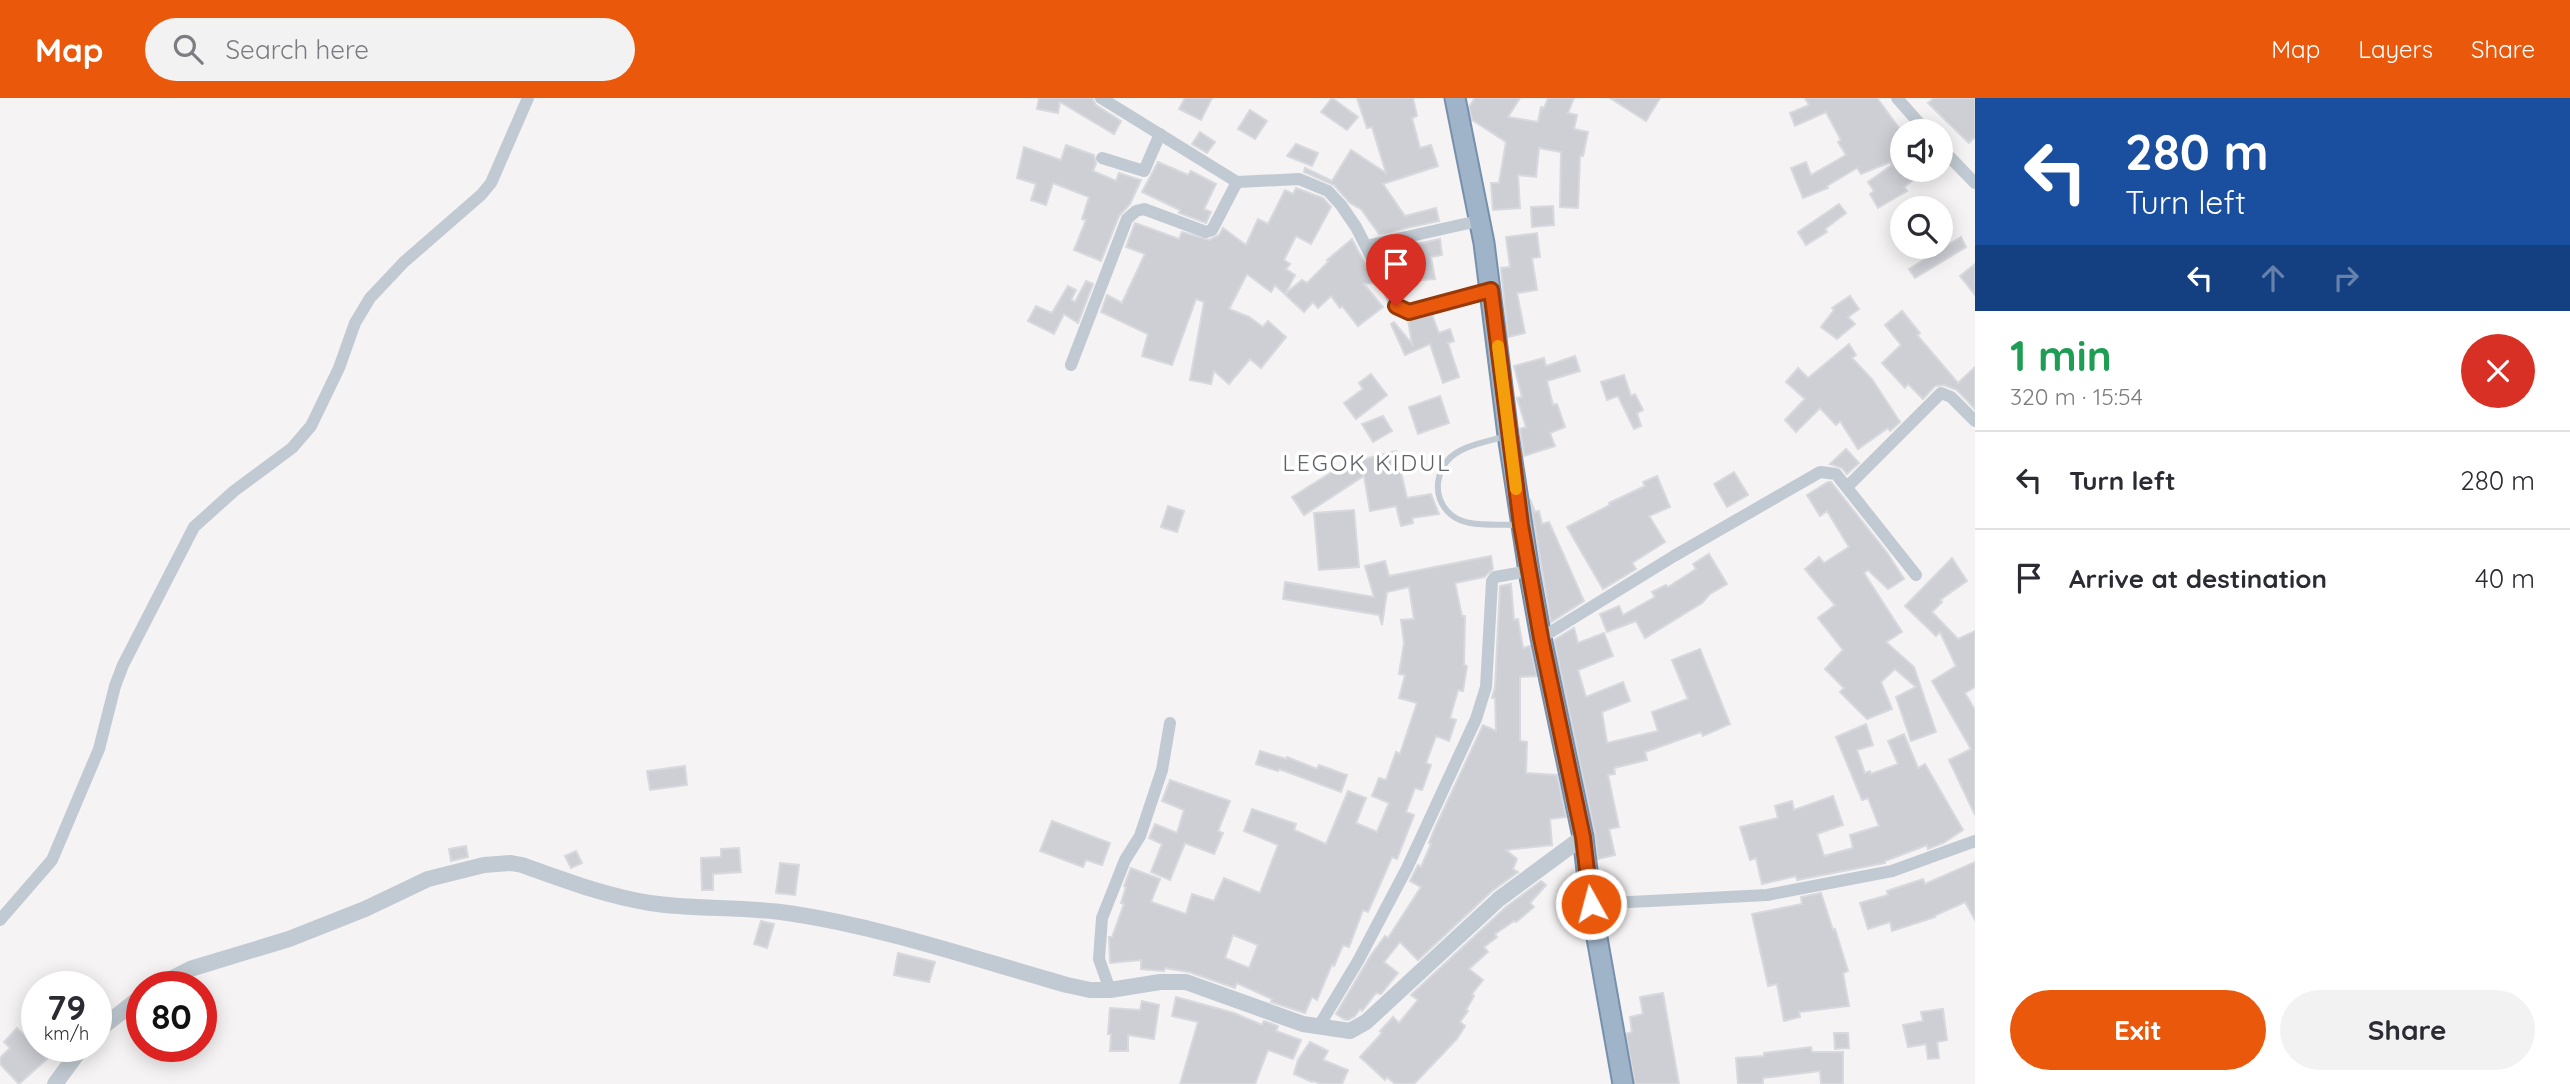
<!DOCTYPE html>
<meta charset="utf-8">
<style>
body{margin:0;font-family:Quicksand,sans-serif;background:#f2f2f3;color:#2b2b33;height:100vh;display:flex;flex-direction:column;font-size:26px;white-space:nowrap}
*{box-sizing:border-box;margin:0}
p{font-size:23px;color:#7c7c81}
.icon{flex:none;width:38px;height:38px;fill:none;stroke:currentColor;stroke-width:2;stroke-linecap:round;stroke-linejoin:round}
.map{position:relative;flex:1;overflow:hidden}
.side{display:flex;flex-direction:column;background:#fff;width:595px}
.side>*{flex:none}
.guide{background:#1a4fa0;color:#fff;overflow:hidden}
.fabs{position:absolute;left:1890px;top:21px;display:grid;gap:14px}
.fabs a{display:grid;place-items:center;width:63px;height:63px;border-radius:50%;background:#fff;box-shadow:0 4px 18px #0003;font-size:35px}
.speed{position:absolute;left:21px;top:873px;display:flex;gap:14px;font-size:35px;font-weight:700;text-align:center}
.speed>*{display:grid;place-content:center;width:91px;height:91px;border-radius:50%;background:#fff;box-shadow:0 4px 18px #0003;line-height:1}
.speed small{font-size:18px;font-weight:400}
.speed .limit{border:10px solid #d22;background:#fff;color:#111}
.pin{position:absolute;display:grid;place-items:center;width:60px;height:60px;color:#fff;margin:-72px -30px;border-radius:50% 50% 50% 0;rotate:-45deg;box-shadow:0 0 7px #0007}
.pin .icon{rotate:45deg}
.me{position:absolute;width:77px;margin:-38px;rotate:353deg;stroke-linejoin:round;filter:drop-shadow(0 0 5px #0008)}
.turn{display:flex;align-items:center;gap:24px;height:147px;padding:0 35px;font-size:32px}
.turn .icon{width:91px;height:91px;stroke-width:2.5}
.turn b{display:block;font-size:49px;line-height:60px}
.lanes{display:flex;align-items:center;height:66px;padding:0 35px;background:#0003;justify-content:center;gap:35px;direction:ltr}
.lanes .off{opacity:.35}
.round{display:grid;place-items:center;flex:none;width:74px;height:74px;border-radius:37px;background:#f2f2f3}
.headline{display:flex;align-items:center;justify-content:space-between;height:119px;padding:0 35px}
h1{font-size:42px;font-weight:800;line-height:52px;color:#1e9e55}
.button{display:flex;gap:14px;margin-top:auto;padding:14px 35px}
.button a{flex:1;height:80px;border-radius:42px;background:#ea580c;color:#fff;font-size:28px;font-weight:800;line-height:80px;text-align:center}
.button a+a{background:#f2f2f3;color:#2b2b33}
ul{padding:0;list-style:none}
li{display:flex;align-items:center;gap:21px;height:98px;padding:0 35px;border-top:2px solid #e1e1e2}
li div{flex:1}
li b{display:block;font-size:26px}
li em{font-style:normal}
header{display:flex;align-items:center;gap:42px;box-sizing:border-box;height:98px;padding:0 35px;background:#ea580c;color:#fff}
header strong{font-size:33px}
nav{display:flex;gap:38px;margin-inline-start:auto;font-size:24px}
.search{width:490px;height:63px;background:#f2f2f3;display:flex;align-items:center;gap:18px;box-sizing:border-box;padding:0 24px;border-radius:38px;color:#7c7c81;font-size:26px}
main{display:flex;flex:1;min-height:0}
.map>svg:first-child{display:block}
.building{fill:#cdcfd5;stroke:#d7d9de;stroke-width:2;fill-rule:evenodd}
.lines{fill:none;stroke-linecap:round;stroke-linejoin:round}
.trunk-casing{stroke:#7690ad;stroke-width:23}
.service{stroke:#c1cad2;stroke-width:6}
.minor{stroke:#c1cad2;stroke-width:12}
.tertiary{stroke:#c1cad2;stroke-width:16}
.trunk{stroke:#9fb4c9;stroke-width:19}
.route-casing{stroke:#983908;stroke-width:18}
.route{stroke:#ea580c;stroke-width:12}
.slow{stroke:#f59e0b;stroke-width:12}
.labels{text-anchor:middle;dominant-baseline:central;stroke-width:7;stroke-linejoin:round;paint-order:stroke}
.quarter-label{font-size:23px;letter-spacing:2px;fill:#5f6368;stroke:#fff}
</style>
<header>
<strong>Map</strong>
<div class="search"><svg class="icon" aria-label="search" viewBox="0 0 24 24"><circle cx="10" cy="10" r="6"/><path d="M15 15l6 6"/></svg>Search here</div>
<nav><a>Map</a><a>Layers</a><a>Share</a></nav>
</header>
<main>
<div class="map">
<svg width="1975" height="986" viewBox="0 0 1975 986">
<rect width="100%" height="100%" fill="#f5f3f3"/>
<!-- building -->
<g class="building">
<polygon points="1039,0 1092,0 1096,7 1121,23 1114,36 1060,4 1058,15 1037,11"/>
<polygon points="1185,0 1212,0 1201,22 1179,11"/>
<polygon points="1332,0 1358,19 1347,32 1321,14"/>
<polygon points="1357,0 1413,0 1417,18 1412,20 1420,50 1431,47 1438,68 1383,86 1405,118 1436,110 1439,123 1379,136 1361,111 1350,105 1334,87 1304,74 1305,70 1332,83 1351,52 1386,75 1372,29 1367,30"/>
<polygon points="1475,0 1520,0 1508,19 1538,24 1541,9 1544,10 1548,0 1574,0 1568,15 1577,17 1574,31 1588,34 1583,58 1580,58 1578,110 1560,109 1561,54 1539,50 1536,79 1518,77 1520,110 1493,112 1491,85 1499,85 1506,44 1472,22 1469,9"/>
<polygon points="1610,0 1660,0 1646,23"/>
<polygon points="1805,0 1877,0 1902,34 1902,72 1926,72 1904,89 1907,93 1878,110 1870,96 1874,93 1868,84 1892,67 1890,64 1861,76 1857,70 1827,88 1828,90 1803,100 1791,70 1806,64 1811,77 1846,57 1838,44 1841,42 1826,14 1795,28 1790,15 1809,7"/>
<polygon points="1934,0 1975,0 1975,39 1969,45 1928,5"/>
<polygon points="1250,12 1267,23 1255,41 1238,31"/>
<polygon points="1200,34 1215,44 1207,55 1192,46"/>
<polygon points="1296,46 1318,55 1312,68 1287,58"/>
<polygon points="1066,47 1094,57 1096,66 1093,73 1116,83 1119,75 1141,82 1130,106 1119,118 1101,163 1074,152 1086,122 1082,121 1089,99 1053,85 1046,107 1031,102 1036,86 1017,80 1024,49 1061,62"/>
<polygon points="1158,64 1188,77 1191,73 1216,86 1204,111 1211,114 1206,125 1179,115 1180,112 1142,94"/>
<polygon points="1296,90 1323,100 1331,109 1311,146 1296,138 1284,162 1290,166 1286,171 1295,177 1285,196 1302,182 1307,185 1329,163 1327,162 1352,141 1375,185 1364,186 1383,209 1358,228 1342,208 1340,210 1331,198 1318,210 1313,204 1304,214 1275,187 1271,194 1247,176 1229,211 1249,219 1263,229 1268,223 1286,239 1261,270 1250,261 1229,286 1214,273 1211,286 1190,282 1204,204 1196,201 1172,267 1142,258 1148,236 1101,214 1107,197 1122,205 1145,156 1126,149 1135,125 1179,141 1182,134 1209,142 1219,137 1223,130 1246,147 1258,121 1268,126 1285,92 1293,96"/>
<polygon points="1839,106 1846,115 1825,131 1827,134 1806,147 1798,134"/>
<polygon points="1553,108 1554,127 1532,129 1531,109"/>
<polygon points="1537,135 1540,159 1532,160 1537,192 1517,195 1525,235 1508,239 1501,170 1510,169 1506,139"/>
<polygon points="1961,139 1966,149 1915,180 1909,171"/>
<polygon points="1440,141 1442,157 1431,159 1435,181 1394,184 1379,154"/>
<polygon points="1975,166 1975,197 1960,178"/>
<polygon points="1086,183 1093,186 1078,225 1064,216 1054,236 1028,223 1036,208 1052,215 1068,188 1076,192 1071,202 1075,204"/>
<polygon points="1850,198 1859,211 1848,219 1855,226 1837,241 1821,229 1834,212 1832,210"/>
<polygon points="1902,213 1920,235 1917,237 1958,285 1975,269 1975,311 1957,292 1944,287 1935,288 1923,301 1908,286 1905,290 1882,265 1901,247 1885,227"/>
<polygon points="1432,217 1439,235 1450,231 1454,243 1448,245 1459,279 1443,285 1430,246 1405,257 1391,226 1394,224 1412,246 1408,222"/>
<polygon points="1849,246 1856,257 1852,260 1872,281 1900,324 1890,333 1888,330 1858,351 1840,323 1836,327 1820,310 1796,334 1785,322 1805,301 1786,284 1798,270 1808,280"/>
<polygon points="1575,258 1580,273 1547,283 1553,307 1557,306 1565,329 1550,335 1555,348 1524,358 1520,331 1526,329 1517,300 1522,299 1514,268 1544,260 1546,268"/>
<polygon points="1371,276 1387,297 1356,321 1344,305 1363,291 1359,285"/>
<polygon points="1624,277 1631,298 1635,296 1643,312 1637,315 1641,328 1634,331 1618,298 1607,302 1601,284"/>
<polygon points="1440,298 1449,325 1418,336 1409,309"/>
<polygon points="1383,318 1392,333 1373,344 1362,326"/>
<polygon points="1846,351 1859,365 1847,376 1842,370 1830,366"/>
<polygon points="1396,353 1407,400 1431,396 1439,416 1412,420 1413,425 1401,428 1396,408 1370,413 1364,378 1304,417 1292,399 1345,366"/>
<polygon points="1734,374 1748,397 1727,409 1714,386"/>
<polygon points="1657,378 1670,409 1649,418 1665,444 1632,465 1636,471 1603,491 1567,429 1610,407 1609,405 1645,388 1643,384"/>
<polygon points="1828,384 1831,384 1888,456 1904,481 1888,491 1868,472 1864,475 1902,534 1886,544 1914,569 1936,634 1911,643 1896,599 1916,589 1895,571 1881,584 1892,611 1867,621 1840,594 1844,590 1825,571 1843,552 1818,520 1835,507 1805,471 1819,459 1824,465 1849,449 1827,413 1820,418 1807,397"/>
<polygon points="1530,401 1535,414 1539,413 1542,426 1549,424 1584,503 1551,524"/>
<polygon points="1168,408 1184,413 1177,434 1161,429"/>
<polygon points="1354,412 1359,469 1319,472 1314,415"/>
<polygon points="1709,456 1727,486 1710,496 1702,505 1645,540 1636,523 1607,534 1600,516 1619,508 1623,517 1655,499 1652,494 1666,487 1668,489 1696,471 1693,466"/>
<path d="M1491,458l2,13 -9,8 -29,6 7,33h3l-1,49 3,1 -4,25 -5,-1 -8,28 6,2 -7,21 -13,-5 -10,27 5,2 -9,25 -7,-2 -9,24 8,3 -17,44 -5,-2 -24,55 -5,-2 -14,37 -6,-2 -9,21 -2,-2 -15,36 -5,-3 -7,16 -34,-11 1,-3 -35,-16 -2,5 -46,-16 -24,-4 -1,3 -23,-2v-9l-31,3 -1,-26h3l12,-33 -3,-1 5,-16 -2,-1 7,-18 29,11 -9,23 35,12 6,-20 22,7 10,-23 36,15 18,-48 -34,-14 8,-22 44,15 -2,6 32,14 22,-53 18,7 -10,25 21,9 12,-29 -17,-7 7,-18 7,2 10,-28 4,2 17,-51 -18,-5 6,-23 -6,-1 5,-31 -3,-23 13,-1 -5,-32 -22,5 -5,33 -3,-10 -96,-16 2,-17 89,15 -9,-31 20,-5 4,15zM1233,837l25,10 -9,23 -24,-10z"/>
<polygon points="1952,460 1967,483 1940,502 1942,504 1932,514 1958,541 1975,533 1975,589 1965,595 1975,612 1975,717 1949,662 1971,651 1932,583 1956,568 1940,534 1936,538 1905,508"/>
<polygon points="1511,486 1514,522 1518,521 1523,550 1530,548 1537,578 1520,579 1520,643 1527,644 1526,675 1557,677 1566,719 1550,721 1552,747 1506,752 1517,761 1513,771 1518,774 1492,793 1418,862 1400,844 1384,864 1398,875 1381,896 1376,895 1362,913 1360,911 1355,918 1348,922 1344,921 1336,916 1371,857 1385,838 1388,840 1421,789 1410,783 1418,767 1421,769 1431,746 1429,745 1435,730 1483,627 1496,633 1495,600 1492,600 1495,589 1500,488"/>
<polygon points="1574,530 1578,545 1604,535 1613,558 1578,572 1586,599 1623,584 1630,603 1602,614 1607,645 1658,633 1652,614 1688,601 1672,562 1700,551 1730,626 1703,638 1701,634 1645,654 1647,662 1614,670 1615,676 1608,677 1619,729 1609,731 1615,757 1598,761 1595,736 1554,542"/>
<polygon points="1866,626 1873,647 1857,652 1865,675 1870,673 1871,676 1898,666 1888,643 1904,636 1918,670 1925,666 1963,732 1943,745 1928,751 1927,747 1885,763 1885,765 1797,782 1796,778 1762,786 1756,760 1750,762 1740,729 1778,720 1775,708 1792,703 1794,712 1833,698 1843,727 1817,736 1824,758 1853,750 1850,737 1879,728 1868,700 1862,702 1836,639"/>
<polygon points="1260,653 1286,661 1287,659 1317,671 1319,667 1347,677 1341,694 1279,671 1278,673 1256,666"/>
<polygon points="685,668 687,687 650,692 647,673"/>
<polygon points="1170,682 1230,703 1218,733 1223,735 1214,756 1185,745 1170,782 1151,774 1162,746 1149,740 1155,726 1177,735 1184,712 1162,703"/>
<polygon points="1052,723 1110,745 1102,767 1086,762 1083,769 1040,753"/>
<polygon points="466,748 468,759 451,763 449,751"/>
<polygon points="739,750 741,774 713,776 713,792 702,792 701,760 721,759 721,751"/>
<polygon points="576,753 582,765 571,770 565,758"/>
<polygon points="1975,764 1975,822 1965,804 1934,818 1935,819 1892,833 1890,824 1868,831 1860,805 1888,797 1887,793 1923,781 1925,786"/>
<polygon points="780,765 799,767 795,797 776,795"/>
<polygon points="1541,783 1546,787 1530,805 1534,809 1516,824 1514,823 1495,836 1497,839 1484,849 1488,854 1469,871 1483,882 1472,896 1474,898 1466,912 1468,913 1460,924 1465,928 1457,941 1414,986 1395,986 1387,979 1385,982 1360,959 1382,935 1380,933 1393,919 1399,925 1418,902 1411,897 1506,809"/>
<polygon points="1821,795 1833,832 1835,831 1848,873 1843,875 1849,908 1799,914 1800,919 1784,923 1777,886 1768,888 1752,816 1802,806 1801,799"/>
<polygon points="761,823 774,826 767,850 754,846"/>
<polygon points="898,855 935,864 929,884 894,877"/>
<polygon points="1663,895 1679,986 1635,986 1626,936 1632,934 1630,919 1643,916 1640,899"/>
<polygon points="1176,899 1234,915 1262,927 1264,923 1278,928 1276,933 1301,942 1293,961 1268,952 1255,986 1180,986 1198,924 1172,918"/>
<polygon points="1142,903 1159,907 1154,941 1128,937 1128,953 1110,953 1111,936 1108,936 1110,910 1140,912"/>
<polygon points="1943,911 1947,942 1937,944 1939,960 1928,961 1926,946 1908,949 1903,927 1923,923 1921,914"/>
<polygon points="37,928 37,948 48,948 41,955 47,961 19,986 0,966 0,960 10,950 4,944 17,930 26,939"/>
<polygon points="1834,935 1848,935 1849,950 1835,951"/>
<polygon points="1310,944 1328,953 1323,962 1348,972 1342,986 1321,986 1313,983 1312,984 1294,976 1298,962"/>
<polygon points="1811,949 1812,954 1843,954 1843,986 1821,986 1820,973 1763,980 1763,986 1738,986 1736,960 1764,958 1764,955"/>
</g>
<g class="lines">
<!-- trunk casing -->
<g class="trunk-casing">
<polyline id="trunk" points="1455,0 1484,145 1508,337 1529,473 1541,540 1583,739 1591,806 1623,986"/>
</g>
<!-- service -->
<path class="service" d="M1506,338c-18,6 -46,9 -59,25 -19,25 -7,57 23,62 16,3 34,1 49,2"/>
<!-- minor -->
<g class="minor">
<polyline points="1101,0 1237,84 1299,81 1328,93 1341,107 1356,129 1396,207 1409,214 1491,192"/>
<polyline points="1897,0 1926,33"/>
<polyline points="1941,50 1975,85"/>
<polyline points="1102,60 1144,73 1160,36"/>
<polyline points="1366,148 1478,123"/>
<polyline points="1071,267 1127,121 1136,113 1144,111 1206,134 1212,132 1237,84"/>
<polyline points="1847,389 1941,295 1951,299 1975,323"/>
<polyline points="1541,540 1674,458 1820,374 1836,376 1916,477"/>
<polyline points="1591,806 1767,797 1892,773 1975,743"/>
<polyline points="0,822 52,762 99,651 115,588 123,567 194,429 234,393 292,350 311,328 339,270 355,225 370,200 404,164 481,97 491,85 528,0"/>
<polyline points="1110,892 1099,861 1102,820 1125,762 1140,738 1162,672 1170,625"/>
<polyline points="1319,928 1358,863 1407,770 1476,621 1486,589 1492,483 1495,479 1529,473"/>
</g>
<!-- tertiary -->
<g class="tertiary">
<path d="M155,889l35,-18 99,-30 76,-30 63,-30 56,-14 27,-2 11,2c42,15 84,31 128,38 46,7 92,3 138,10 95,14 187,46 279,72l23,5h20l50,-8h26l117,42 47,7 16,-9 133,-123 84,-62"/>
<polyline points="96,934 142,898"/>
<polyline points="55,986 83,948"/>
</g>
<!-- trunk -->
<use href="#trunk" class="trunk"/>
</g>
<g class="lines">
<!-- route casing -->
<g class="route-casing">
<polyline id="route" points="1396,208 1409,214 1491,192 1521,427 1541,540 1583,739 1591,806"/>
</g>
<!-- route -->
<use href="#route" class="route"/>
<!-- slow -->
<polyline class="slow" points="1498,248 1516,391"/>
</g>
<g class="labels">
<!-- quarter labels -->
<g class="quarter-label">
<text x="1367" y="364">LEGOK KIDUL</text>
</g>
</g>
</svg>
<div class="fabs">
<a><svg class="icon" aria-label="sound" viewBox="0 0 24 24"><path d="M4 9h4l5-4v14l-5-4H4zM17 9q2 3 0 6"/></svg></a>
<a><svg class="icon" aria-label="search" viewBox="0 0 24 24"><circle cx="10" cy="10" r="6"/><path d="M15 15l6 6"/></svg></a>
</div>
<div class="speed"><div>79<small>km/h</small></div><div class="limit">80</div></div>
<div class="pin" style="left:1396px;top:208px;background:#d93025"><svg class="icon" aria-label="arrive" viewBox="0 0 24 24"><path d="M6 21V4h12l-3 4 3 4H6"/></svg></div>
<svg class="me" style="left:1591px;top:806px" viewBox="-20 -20 40 40"><circle r="17" fill="#ea580c" stroke="#fff" stroke-width="3"/><path d="M0-11L8 9 0 5-8 9z" fill="#fff"/></svg>
</div>
<section class="side">
<div class="guide">
<div class="turn"><svg class="icon" aria-label="left" viewBox="0 0 24 24"><path d="M17 20v-9H6M10 6l-5 5 5 5"/></svg><div><b>280 m</b>Turn left</div></div>
<div class="lanes"><svg class="icon" aria-label="left" viewBox="0 0 24 24"><path d="M17 20v-9H6M10 6l-5 5 5 5"/></svg><svg class="icon off" aria-label="ahead" viewBox="0 0 24 24"><path d="M12 20V5M6 11l6-6 6 6"/></svg><svg class="icon off" aria-label="right" viewBox="0 0 24 24"><path d="M7 20v-9h11M14 6l5 5-5 5"/></svg></div>
</div>
<div class="headline"><div><h1>1 min</h1><p>320 m · 15:54</p></div><a class="round" style="background:#d93025;color:#fff"><svg class="icon" aria-label="close" viewBox="0 0 24 24"><path d="M6 6l12 12M18 6L6 18"/></svg></a></div>
<ul>
<li><svg class="icon" aria-label="left" viewBox="0 0 24 24"><path d="M17 20v-9H6M10 6l-5 5 5 5"/></svg><div><b>Turn left</b></div><em>280 m</em></li>
<li><svg class="icon" aria-label="arrive" viewBox="0 0 24 24"><path d="M6 21V4h12l-3 4 3 4H6"/></svg><div><b>Arrive at destination</b></div><em>40 m</em></li>
</ul>
<div class="button"><a>Exit</a><a>Share</a></div>
</section>
</main>
